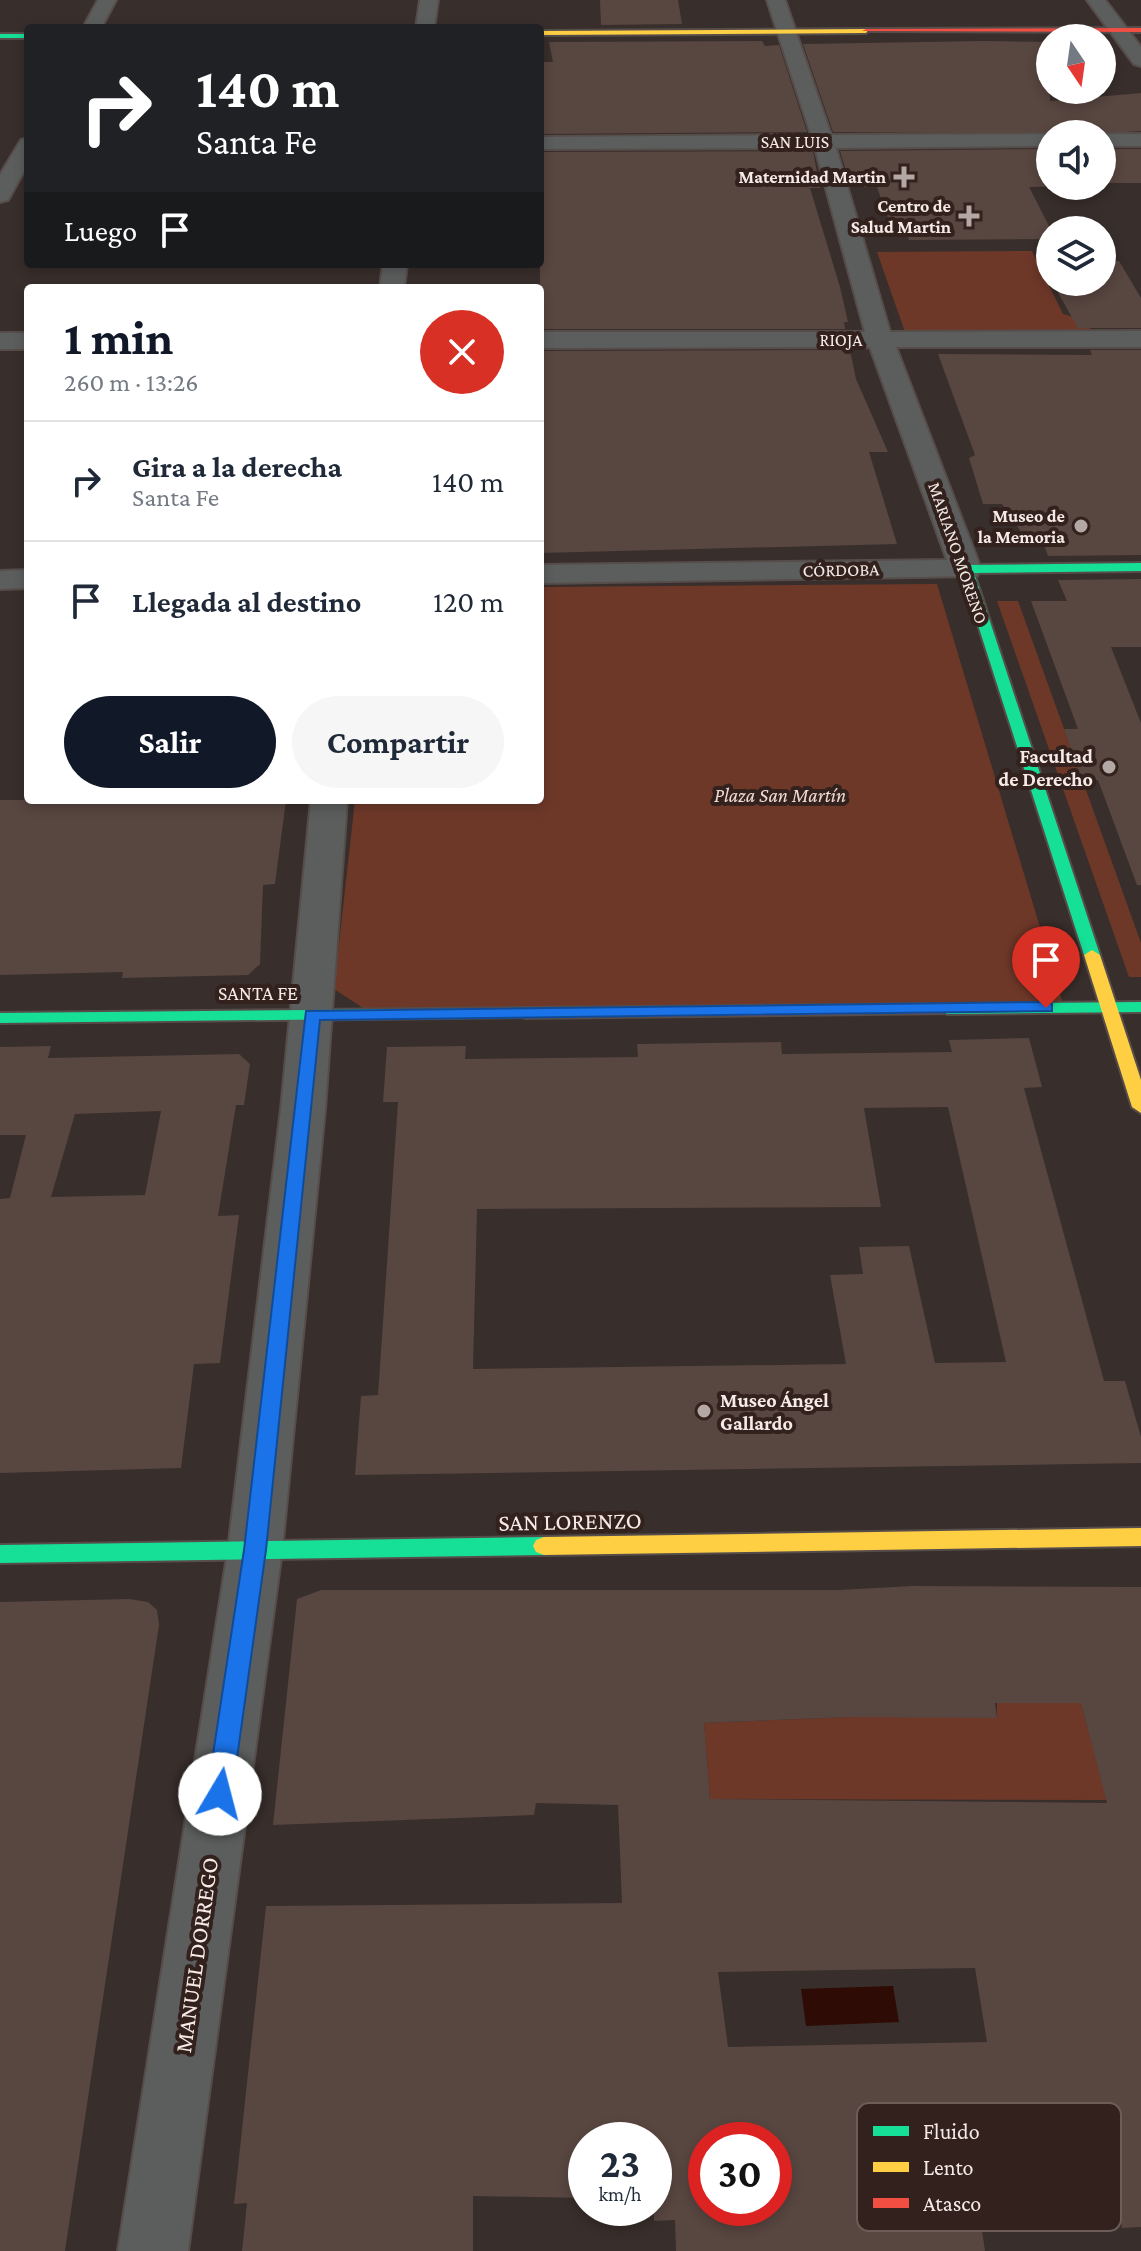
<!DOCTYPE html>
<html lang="es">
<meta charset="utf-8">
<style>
body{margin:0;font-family:"Crimson Pro",serif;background:#f6f6f7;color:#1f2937;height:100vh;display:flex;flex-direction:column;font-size:30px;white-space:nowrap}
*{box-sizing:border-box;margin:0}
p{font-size:26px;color:#747a83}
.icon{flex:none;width:44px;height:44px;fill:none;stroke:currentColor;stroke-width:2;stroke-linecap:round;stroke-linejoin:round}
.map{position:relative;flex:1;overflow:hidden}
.side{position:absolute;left:24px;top:284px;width:520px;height:520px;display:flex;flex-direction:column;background:#fff;border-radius:8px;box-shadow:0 4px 12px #0003}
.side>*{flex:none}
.guide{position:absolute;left:24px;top:24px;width:520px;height:244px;border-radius:8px;box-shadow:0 4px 12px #0003;background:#202124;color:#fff;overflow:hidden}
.needle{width:52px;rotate:167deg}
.controls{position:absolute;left:1036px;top:24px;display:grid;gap:16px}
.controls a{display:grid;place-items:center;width:80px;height:80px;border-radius:50%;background:#fff;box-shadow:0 4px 12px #0003;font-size:40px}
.speed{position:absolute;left:568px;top:2122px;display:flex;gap:16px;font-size:40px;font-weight:700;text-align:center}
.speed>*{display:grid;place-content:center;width:104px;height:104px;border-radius:50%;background:#fff;box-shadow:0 4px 12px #0003;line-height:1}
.speed small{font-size:20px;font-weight:400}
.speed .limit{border:12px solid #d22;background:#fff;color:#111}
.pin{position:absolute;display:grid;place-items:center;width:68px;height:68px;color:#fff;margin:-82px -34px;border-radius:50% 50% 50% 0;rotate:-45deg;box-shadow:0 0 8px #0007}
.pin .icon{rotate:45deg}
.me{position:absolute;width:88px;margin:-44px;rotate:8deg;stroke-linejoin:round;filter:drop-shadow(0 0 6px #0008)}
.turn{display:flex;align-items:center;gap:28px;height:168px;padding:0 40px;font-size:36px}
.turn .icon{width:104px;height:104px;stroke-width:2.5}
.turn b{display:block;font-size:56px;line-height:68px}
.then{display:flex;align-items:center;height:76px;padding:0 40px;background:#0003;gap:16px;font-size:30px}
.round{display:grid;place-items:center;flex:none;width:84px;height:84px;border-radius:42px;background:#f6f6f7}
.headline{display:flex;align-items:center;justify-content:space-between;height:136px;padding:0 40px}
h1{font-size:48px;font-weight:700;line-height:60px;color:#111827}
.cta{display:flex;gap:16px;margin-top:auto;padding:16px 40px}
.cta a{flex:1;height:92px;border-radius:48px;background:#111827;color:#fff;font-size:32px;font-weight:700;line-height:92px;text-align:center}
.cta a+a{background:#f6f6f7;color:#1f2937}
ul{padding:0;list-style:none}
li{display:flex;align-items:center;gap:24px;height:120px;padding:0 40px;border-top:2px solid #e0e1e3}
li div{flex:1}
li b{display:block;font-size:30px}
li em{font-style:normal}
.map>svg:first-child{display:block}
.green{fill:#6e3829}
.water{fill:#2e0b05}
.building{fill:#584640;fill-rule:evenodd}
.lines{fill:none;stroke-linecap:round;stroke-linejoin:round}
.street-casing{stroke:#564d4a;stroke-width:4}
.fast-casing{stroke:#564d4a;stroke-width:4}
.slow-casing{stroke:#564d4a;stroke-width:4}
.jam-casing{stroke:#564d4a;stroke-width:4}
.street{fill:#5c5e5e;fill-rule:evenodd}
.fast{fill:#16e098;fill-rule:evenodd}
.slow{fill:#ffcf43;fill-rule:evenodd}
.jam{fill:#f24e42;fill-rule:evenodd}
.route{fill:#1a73e8;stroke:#114b97;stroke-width:2}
.poi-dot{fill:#b4a8a5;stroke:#32211c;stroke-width:3}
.labels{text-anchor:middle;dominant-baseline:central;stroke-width:8;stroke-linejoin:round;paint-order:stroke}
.far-street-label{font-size:18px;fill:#f6eae6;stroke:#32211c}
.far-poi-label{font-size:18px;font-weight:bold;fill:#f6eae6;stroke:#32211c;text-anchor:end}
.poi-label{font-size:20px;font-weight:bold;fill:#f6eae6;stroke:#32211c;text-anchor:end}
.park-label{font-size:20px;font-style:italic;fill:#f1dad3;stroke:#32211c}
.street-label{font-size:20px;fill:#f6eae6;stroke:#32211c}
.near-street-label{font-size:24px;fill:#f6eae6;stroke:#32211c}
.key{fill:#32211c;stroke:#6d5d59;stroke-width:2}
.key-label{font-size:22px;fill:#f6eae6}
</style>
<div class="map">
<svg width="1141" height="2251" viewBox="0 0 1141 2251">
<rect width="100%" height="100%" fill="#382e2b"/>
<!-- green -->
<g class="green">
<polygon points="1032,251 1063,314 1086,321 1093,334 906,335 877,252"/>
<polygon points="937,584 1063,1004 363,1008 334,989 355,800 540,800 540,587"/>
<polygon points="997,601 1018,601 1141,943 1141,977 1129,977"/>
<polygon points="997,1703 1081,1703 1107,1800 710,1799 704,1723 850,1717 997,1717"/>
</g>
<!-- water -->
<polygon class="water" points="893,1986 899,2022 806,2026 801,1989"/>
<!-- building -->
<g class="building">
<polygon points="600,0 678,0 682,24 601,25"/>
<polygon points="762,41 765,46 779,45 807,132 540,134 540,62 553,62 549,42"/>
<polygon points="984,41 1050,42 1050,101 1141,93 1141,131 1098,134 833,132 803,44"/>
<polygon points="1050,149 1050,186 1101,186 1029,187 1051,230 1050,239 909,240 906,230 892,230 877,187 851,187 840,151"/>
<rect x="1102" y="149" width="39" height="34"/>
<polygon points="813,151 820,188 810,188 840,287 848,322 844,322 845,329 540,329 540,152"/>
<polygon points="1102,261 1119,261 1141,298 1141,328 1078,328 1052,282 1102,282"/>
<polygon points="850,350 856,379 888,452 869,452 897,544 540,553 540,351"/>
<polygon points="1090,350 1141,350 1141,555 1048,556 1042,539 1022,533 1002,504 983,504 969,458 975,455 938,354 1092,355"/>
<polygon points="1141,579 1141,647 1111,647 1141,723 1141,885 1137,885 1098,780 1082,780 1064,729 1078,729 1031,601 1067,601 1058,580"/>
<polygon points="0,800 286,800 275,884 263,885 260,964 248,975 122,978 123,972 0,975"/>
<path d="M1029,1038l13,49 -18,1 80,293h21l16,56v26l-786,12 6,-79 17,-1 20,-293h-15l4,-55 79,-1 -1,13 173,-2 -1,-13 144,-2 1,12 170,-2 -3,-12zM948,1107l58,255 -71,1 -26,-117 -50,1 4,27 -33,1 16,89 -373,5 4,-160 404,-2 -17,-99z"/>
<path d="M51,1046l-3,12 191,-4 11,10 -6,41h-8l-18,111 21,-1 -19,148 -26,1 -13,104 -181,5v-274l10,-1 16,-63h-26v-88zM161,1111l-16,84 -94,2 24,-83z"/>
<path d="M912,1586l229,1v640l-19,1 -13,-78h-139l15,101h-309l-1,-31 -21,1v-81h-68v58l-113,-2v55h-231l5,-48 -13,1 32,-298 356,-3 -4,-98 -82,-2 -2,12 -261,10 24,-226 24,-9h518zM995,1703h86l26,100 -397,-4 -6,-76 146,-6 147,1zM975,1968l12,74 -259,5 -10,-75zM706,2140h68v68h-68z"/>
<polygon points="129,1599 148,1602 157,1610 159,1625 65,2251 0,2251 0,1602"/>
</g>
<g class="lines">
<!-- street casing -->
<g class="street-casing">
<g id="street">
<polygon points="98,0 116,0 101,28 83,28"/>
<polygon points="420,0 438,0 434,28 416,28"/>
<polygon points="767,0 785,0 831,135 1050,134 1051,134 1050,146 836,148 890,332 1141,331 1141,347 896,347 981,569 977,576 540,583 540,565 947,560 870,347 540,348 540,332 865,332 815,148 540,149 540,137 811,135"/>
<polygon points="1087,0 1105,0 1141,47 1141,66 1134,64"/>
<polygon points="1101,134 1141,134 1141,146 1102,146"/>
<polygon points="28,138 28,164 8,200 0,202 0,175 21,140"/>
<polygon points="383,264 407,264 404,288 380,288"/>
<rect x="0" y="333" width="28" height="16"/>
<polygon points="28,570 28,588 0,589 0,571"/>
<polygon points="311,800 347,800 325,1109 282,1550 188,2251 118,2251 228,1550 281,1109"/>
</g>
</g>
<!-- fast casing -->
<g class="fast-casing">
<g id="fast">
<rect x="0" y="34" width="28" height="4"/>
<polygon points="1141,563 1141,571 974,573 1100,955 1092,960 1084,955 960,569 966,565"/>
<polygon points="1141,1002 1141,1012 947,1014 939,1009 947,1004"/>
<polygon points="525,1008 531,1009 533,1013 531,1017 0,1023 0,1013"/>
<polygon points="544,1537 552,1540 555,1546 552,1552 544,1555 0,1563 0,1545"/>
</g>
</g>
<!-- slow casing -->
<g class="slow-casing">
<g id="slow">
<polygon points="869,29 866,33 540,35 540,31"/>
<polygon points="1092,950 1100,955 1141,1080 1141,1113 1132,1107 1084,955"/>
<polygon points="1141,1528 1141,1546 544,1555 536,1552 533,1546 536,1540 544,1537"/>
</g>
</g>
<!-- jam casing -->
<g class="jam-casing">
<g id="jam">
<polygon points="1141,28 1141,32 862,31 866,29"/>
<polygon points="947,1004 955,1009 953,1013 525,1018 517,1013 525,1008"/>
</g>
</g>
<!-- street -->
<use href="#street" class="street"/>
<!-- fast -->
<use href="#fast" class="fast"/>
<!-- slow -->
<use href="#slow" class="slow"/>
<!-- jam -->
<use href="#jam" class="jam"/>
</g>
<!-- route -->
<polygon class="route" points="1046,1002 1052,1004 1052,1011 320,1020 266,1550 232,1794 229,1802 220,1806 211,1802 207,1794 244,1550 306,1011"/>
<!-- markers -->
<g class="poi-dot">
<path d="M900 165h8v8h8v8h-8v8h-8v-8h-8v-8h8z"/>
<path d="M965 204h8v8h8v8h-8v8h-8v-8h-8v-8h8z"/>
<circle cx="1081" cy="526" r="8"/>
<circle cx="1109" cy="767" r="8"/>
<circle cx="704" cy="1411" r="8"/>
</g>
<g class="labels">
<!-- far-street labels -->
<g class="far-street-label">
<text x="795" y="142">SAN LUIS</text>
<text x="841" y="340">RIOJA</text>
<text transform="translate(958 553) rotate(71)">MARIANO MORENO</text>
<text transform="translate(841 570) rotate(-1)">CÓRDOBA</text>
</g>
<!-- far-poi labels -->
<g class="far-poi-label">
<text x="886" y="177">Maternidad Martin</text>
<text x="951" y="206">Centro de<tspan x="951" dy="21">Salud Martin</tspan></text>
<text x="1065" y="516">Museo de<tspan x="1065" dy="21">la Memoria</tspan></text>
</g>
<!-- poi labels -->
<g class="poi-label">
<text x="1093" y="756">Facultad<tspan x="1093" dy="23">de Derecho</tspan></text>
<text x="720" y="1400" text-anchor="start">Museo Ángel<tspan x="720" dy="23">Gallardo</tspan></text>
</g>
<!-- park labels -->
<g class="park-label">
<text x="780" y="795">Plaza San Martín</text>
</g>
<!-- street labels -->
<g class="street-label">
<text x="258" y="993">SANTA FE</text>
</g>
<!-- near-street labels -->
<g class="near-street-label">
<text transform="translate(570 1521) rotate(-1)">SAN LORENZO</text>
<text transform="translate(196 1955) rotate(-82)">MANUEL DORREGO</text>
</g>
</g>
<!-- legend -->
<rect x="857" y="2103" width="264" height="128" rx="12" class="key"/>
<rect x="873" y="2126" width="36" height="10" fill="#16e098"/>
<rect x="873" y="2162" width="36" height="10" fill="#ffcf43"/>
<rect x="873" y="2198" width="36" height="10" fill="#f24e42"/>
<g class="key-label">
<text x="923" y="2139">Fluido</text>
<text x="923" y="2175">Lento</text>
<text x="923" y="2211">Atasco</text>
</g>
</svg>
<div class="controls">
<a><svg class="needle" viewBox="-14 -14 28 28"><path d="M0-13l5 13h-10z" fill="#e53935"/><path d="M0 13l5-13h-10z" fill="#747a83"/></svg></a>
<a><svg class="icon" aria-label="sound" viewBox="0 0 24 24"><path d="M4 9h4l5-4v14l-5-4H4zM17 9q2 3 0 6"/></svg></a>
<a><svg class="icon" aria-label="layers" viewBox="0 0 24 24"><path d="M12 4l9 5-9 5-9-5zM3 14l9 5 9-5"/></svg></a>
</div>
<div class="speed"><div>23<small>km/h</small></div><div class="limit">30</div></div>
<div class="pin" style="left:1046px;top:1008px;background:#d93025"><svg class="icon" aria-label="arrive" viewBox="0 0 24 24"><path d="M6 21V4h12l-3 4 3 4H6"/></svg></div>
<svg class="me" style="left:220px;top:1794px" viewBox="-20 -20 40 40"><circle r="19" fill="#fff"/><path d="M0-13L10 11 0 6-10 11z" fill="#1a73e8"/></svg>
<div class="guide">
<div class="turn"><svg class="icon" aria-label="right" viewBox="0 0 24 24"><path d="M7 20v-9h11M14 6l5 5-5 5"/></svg><div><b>140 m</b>Santa Fe</div></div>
<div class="then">Luego<svg class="icon" aria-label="arrive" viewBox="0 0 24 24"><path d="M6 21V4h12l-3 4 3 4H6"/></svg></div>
</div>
<section class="side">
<div class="headline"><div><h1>1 min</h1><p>260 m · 13:26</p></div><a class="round" style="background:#d93025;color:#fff"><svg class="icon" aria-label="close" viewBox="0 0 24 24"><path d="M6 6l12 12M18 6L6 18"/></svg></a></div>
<ul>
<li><svg class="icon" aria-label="right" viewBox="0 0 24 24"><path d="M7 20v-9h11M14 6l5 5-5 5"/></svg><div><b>Gira a la derecha</b><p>Santa Fe</p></div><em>140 m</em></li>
<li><svg class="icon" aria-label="arrive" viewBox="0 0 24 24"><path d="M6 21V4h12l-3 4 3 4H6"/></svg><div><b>Llegada al destino</b></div><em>120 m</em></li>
</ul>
<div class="cta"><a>Salir</a><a>Compartir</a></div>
</section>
</div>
